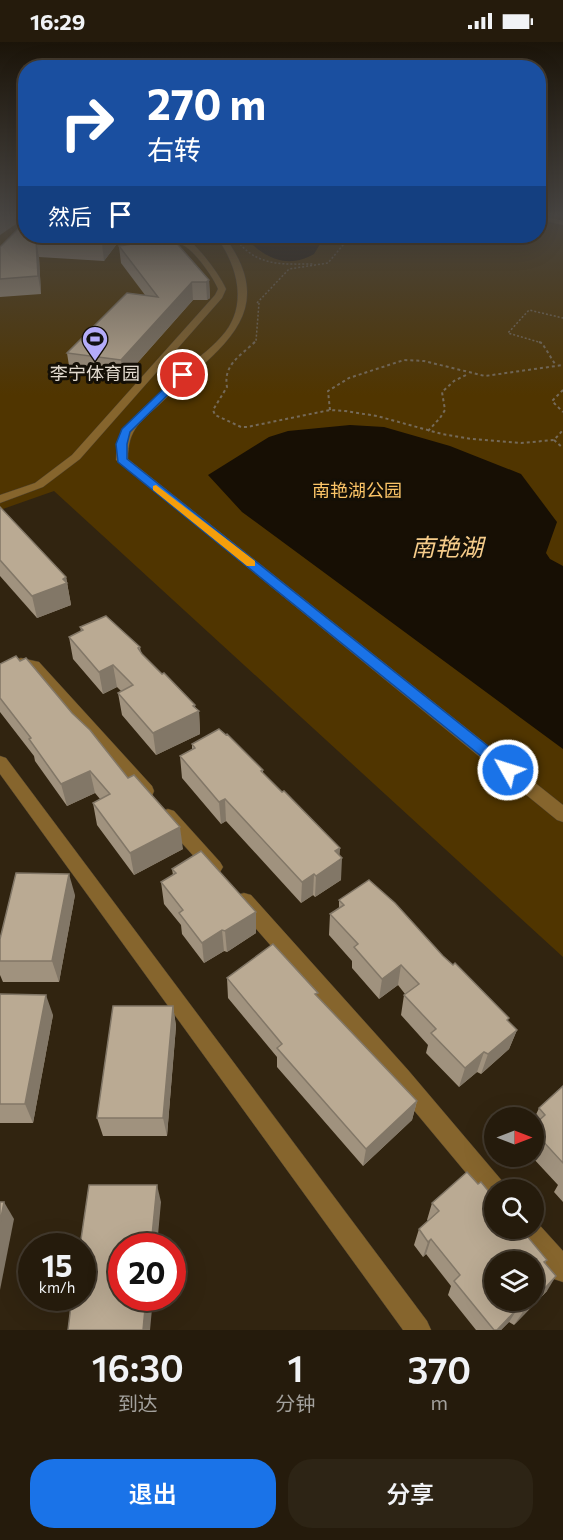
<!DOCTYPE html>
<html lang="zh">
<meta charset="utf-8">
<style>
body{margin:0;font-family:Commissioner,"Noto Sans SC",sans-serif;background:#2d2415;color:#f1f3f6;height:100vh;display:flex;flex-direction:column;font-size:22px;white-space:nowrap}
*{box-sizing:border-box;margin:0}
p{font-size:20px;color:#a3a19d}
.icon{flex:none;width:33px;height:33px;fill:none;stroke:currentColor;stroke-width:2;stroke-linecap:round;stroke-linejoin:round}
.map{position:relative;height:1288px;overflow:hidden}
.drawer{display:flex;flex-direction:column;background:#251b0c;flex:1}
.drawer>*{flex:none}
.banner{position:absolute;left:18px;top:18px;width:528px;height:183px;border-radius:24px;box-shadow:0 6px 24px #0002,0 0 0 2px #42392d;background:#1a4fa0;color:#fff;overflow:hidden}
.needle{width:39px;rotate:90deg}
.buttons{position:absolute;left:484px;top:1065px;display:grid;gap:12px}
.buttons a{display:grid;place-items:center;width:60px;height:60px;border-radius:50%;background:#251b0c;box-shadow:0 6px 24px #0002,0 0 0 2px #42392d;font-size:30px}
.speed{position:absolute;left:18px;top:1191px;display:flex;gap:12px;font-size:30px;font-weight:700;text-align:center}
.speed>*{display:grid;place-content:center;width:78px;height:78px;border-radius:50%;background:#251b0c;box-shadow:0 6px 24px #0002,0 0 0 2px #42392d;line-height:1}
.speed small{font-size:15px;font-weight:400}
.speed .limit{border:9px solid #d22;background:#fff;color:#111}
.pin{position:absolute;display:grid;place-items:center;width:51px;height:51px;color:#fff;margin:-26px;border:3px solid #fff;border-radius:50%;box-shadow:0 2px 6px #0007}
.me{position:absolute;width:66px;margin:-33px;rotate:309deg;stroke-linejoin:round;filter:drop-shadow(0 0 4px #0008)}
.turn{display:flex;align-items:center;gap:21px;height:126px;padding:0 30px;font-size:27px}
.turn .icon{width:78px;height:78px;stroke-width:2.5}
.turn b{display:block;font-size:42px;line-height:51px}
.then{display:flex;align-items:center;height:57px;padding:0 30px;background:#0003;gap:12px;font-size:22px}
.eta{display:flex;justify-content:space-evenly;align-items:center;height:102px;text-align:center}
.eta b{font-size:36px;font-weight:600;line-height:42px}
.action{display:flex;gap:12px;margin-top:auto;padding:12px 30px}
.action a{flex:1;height:69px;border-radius:24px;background:#1a73e8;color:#fff;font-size:24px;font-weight:600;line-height:69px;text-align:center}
.action a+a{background:#2d2415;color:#f1f3f6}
.status{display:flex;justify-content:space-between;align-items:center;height:42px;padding:0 30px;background:#251b0c;direction:ltr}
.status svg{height:16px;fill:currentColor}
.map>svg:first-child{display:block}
.green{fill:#503500}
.water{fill:#170f04}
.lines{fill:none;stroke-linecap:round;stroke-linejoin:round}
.minor-casing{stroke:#4d412e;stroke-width:1}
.path-far1{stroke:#756a59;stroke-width:1.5;stroke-dasharray:2 2;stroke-linecap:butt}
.path{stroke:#756a59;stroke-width:2;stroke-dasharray:3 3;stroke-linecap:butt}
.minor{fill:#86652d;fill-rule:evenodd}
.wall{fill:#a0927e}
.shaded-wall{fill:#827767}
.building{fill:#baaa93;stroke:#827767;stroke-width:1.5}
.route{fill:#1a73e8;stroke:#114b97;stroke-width:1.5}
.slow{fill:#f59e0b}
.labels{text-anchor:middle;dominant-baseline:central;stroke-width:6;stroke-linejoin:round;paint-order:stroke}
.far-poi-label{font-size:18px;fill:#e2dace;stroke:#140f06}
.far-park-label{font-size:18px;fill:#fbc467;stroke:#140f06}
.water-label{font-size:24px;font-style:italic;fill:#f6cc8a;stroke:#140f06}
</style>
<div class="status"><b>16:29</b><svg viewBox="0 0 49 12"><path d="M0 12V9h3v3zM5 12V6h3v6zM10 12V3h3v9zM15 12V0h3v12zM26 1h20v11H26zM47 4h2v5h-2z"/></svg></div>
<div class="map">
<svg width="563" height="1288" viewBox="0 0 563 1288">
<rect width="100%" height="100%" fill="#312410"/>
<!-- green -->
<polygon class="green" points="0,173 25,173 26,194 538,194 539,173 563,173 563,915 54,449 0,468"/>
<!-- water -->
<g class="water">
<path d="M244,194h-1h87l-8,5 -8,13c-28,16 -51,3 -70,-18z"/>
<polygon points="350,383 384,385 450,404 521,432 557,480 546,511 550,517 563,524 563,707 242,470 208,433 269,395 288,389"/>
</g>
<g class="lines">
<!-- minor casing -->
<g class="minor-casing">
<g id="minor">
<polygon points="12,173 19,173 26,176 26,182"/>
<polygon points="538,173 563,179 563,183 538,177"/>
<path d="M104,194c16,-2 71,-2 85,5 11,7 32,36 37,48l-4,9 -142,161 -37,28 -43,16v-8l35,-12 37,-28 143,-160 3,-6c-4,-11 -24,-39 -35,-44 -13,-7 -59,-6 -75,-7z"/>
<path d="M216,194h8c60,80 -10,115 -63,167 -20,19 -33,25 -33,56l435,346v17l-6,-2 -441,-360c1,-32 15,-40 37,-61 9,-8 17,-18 26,-26 14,-12 30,-22 42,-36 28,-30 17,-71 -5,-101z"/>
<polygon points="21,616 39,620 152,744 154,749 152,754 146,755 140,754 29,628 22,626 0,634 0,623"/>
<polygon points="0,714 6,716 427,1279 431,1288 403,1288 0,732"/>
<polygon points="168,767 174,769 220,820 223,825 220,830 214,832 208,830 162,779 159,774 162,769"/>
<polygon points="244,851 251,853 408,1028 503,1140 506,1148 495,1148 495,1160 487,1156 392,1042 237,865 235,859 237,853"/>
<polygon points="534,1177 563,1209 563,1240 554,1237 520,1194 516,1186 534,1186"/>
</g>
</g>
<!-- path-far1 -->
<g class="path-far1">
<path d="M240,202c20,23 46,20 74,20"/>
<polyline points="257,261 289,227 328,221 348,197 356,194"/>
<polyline points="253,301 256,299 259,261"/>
<polyline points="542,301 508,291 529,268 563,276"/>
</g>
<!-- path -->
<g class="path">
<path d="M255,300c-15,14 -32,23 -28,45l-14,23 2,5 26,12h6l83,-17 15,1 32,5 65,18 30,5 49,4 33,-3 9,-10"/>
<polyline points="539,300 542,301 555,322"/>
<polyline points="563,348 552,359 563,370"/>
<polyline points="330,368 328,349 349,336 404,318 424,319 485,334 563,323"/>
<polyline points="428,389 440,376 445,368 442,350 454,339 468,332"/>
<polyline points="554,398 563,406"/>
</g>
<!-- minor -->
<use href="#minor" class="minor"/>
</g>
<!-- wall -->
<g class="wall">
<polygon points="26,179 119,199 104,219 39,215 41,252 0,255 0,205"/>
<polygon points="119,204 209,238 210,256 207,258 193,258 123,337 70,330 67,311 145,253 121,221"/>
<polygon points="0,465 66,535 71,563 37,576 0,534"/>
<polygon points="80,585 140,605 141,611 199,669 200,692 156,713 122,673 118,651 121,649 117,645 103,652 73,617 69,595 81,589"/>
<polygon points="0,622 183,807 134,833 97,783 93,761 100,757 95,751 67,764 35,719 34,714 0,670"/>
<polygon points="192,702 263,728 263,731 340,806 339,813 341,838 315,855 313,853 301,861 226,779 221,782 182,736 180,714 192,707"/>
<polygon points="172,827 256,870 256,891 227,910 224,909 204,921 182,892 181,883 164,862 161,840 173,833"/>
<polygon points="75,853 59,940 3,940 0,933 0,897"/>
<polygon points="339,858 443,914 517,988 509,1007 481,1032 477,1030 459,1045 426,1011 428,1003 401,973 404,953 405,952 398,943 379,957 352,926 352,919 329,893 330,872 339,867"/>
<polygon points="227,936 317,954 417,1059 412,1078 363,1124 277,1025 277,1015 228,956"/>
<polygon points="0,952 53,973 33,1081 0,1081"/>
<polygon points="173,964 176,984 167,1094 103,1094 97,1076"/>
<polygon points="563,1044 563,1160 554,1150 558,1143 532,1115 529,1117 527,1114 534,1114 534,1077 539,1066"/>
<polygon points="432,1161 495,1186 519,1191 547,1218 545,1221 547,1249 514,1283 509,1280 501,1288 476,1288 448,1253 451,1244 426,1212 423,1215 414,1203 419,1187 428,1179 427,1178"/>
</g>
<!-- shaded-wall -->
<g class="shaded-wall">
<polygon points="3,173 15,173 16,182 0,193 0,175"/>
<polygon points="109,194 119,194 119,199 104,219 102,202"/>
<polygon points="36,198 39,215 41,252 38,234"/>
<polygon points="209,238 210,256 207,258 206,240"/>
<polygon points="192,240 193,258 123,337 121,318"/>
<polygon points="66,535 71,563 37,576 32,554"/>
<polygon points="113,623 117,645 103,652 99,630"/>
<polygon points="195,663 196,671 199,669 200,692 156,713 153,691"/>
<polygon points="90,729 95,751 67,764 61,742"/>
<polygon points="225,757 226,779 221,782 219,760"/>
<polygon points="180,785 183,807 134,833 130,811"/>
<polygon points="340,806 339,819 342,816 341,838 315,855 316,834 335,809"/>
<polygon points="69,832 75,853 59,940 52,919"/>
<polygon points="314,832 313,853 301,861 302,840"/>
<polygon points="256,870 256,891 227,910 225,889"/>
<polygon points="222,888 224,909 204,921 202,901"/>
<polygon points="401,923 398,943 379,957 382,937"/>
<polygon points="46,953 53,973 33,1081 25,1062"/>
<polygon points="173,964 176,984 167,1094 163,1076"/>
<polygon points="517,988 509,1007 481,1032 488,1012"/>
<polygon points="484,1010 477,1030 459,1045 465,1026"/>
<polygon points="417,1059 412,1078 363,1124 366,1107"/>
<polygon points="541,1097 534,1110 534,1107 538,1100"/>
<polygon points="157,1143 161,1160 157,1204 151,1204"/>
<polygon points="4,1160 14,1177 0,1248 0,1181"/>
<polygon points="431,1197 426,1212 423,1215 428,1200"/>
<polygon points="556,1234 547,1249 514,1283 523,1270"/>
<polygon points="146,1256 153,1256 150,1288 143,1288"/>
<polygon points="518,1266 509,1280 501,1288 497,1288"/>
</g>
<!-- building -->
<g class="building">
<polygon points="26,179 26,194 109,194 102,202 36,198 38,234 0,237 0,205"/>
<polygon points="172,196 209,238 206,240 192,240 121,318 67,311 127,251 158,255 119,204"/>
<polygon points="0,465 66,535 63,537 67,541 32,554 0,518"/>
<polygon points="106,574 140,605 138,606 142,612 162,632 164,631 195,663 193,664 199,669 153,691 118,651 133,643 113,623 99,630 69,595 83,588 80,585"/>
<polygon points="16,614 20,619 26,616 72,671 90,688 128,736 134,733 180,785 130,811 93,761 110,752 90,729 61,742 29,697 31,696 0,656 0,622"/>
<polygon points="219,687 226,693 227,692 263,728 261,729 282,750 284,749 340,806 335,809 342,816 316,834 314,832 302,840 225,757 219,760 180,714 195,706 192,702"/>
<polygon points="201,809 256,870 225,889 222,888 202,901 179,871 183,868 161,840 176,831 172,827"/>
<polygon points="16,831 69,832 52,919 0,919 0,897"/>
<polygon points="369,838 395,861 443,914 453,923 455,921 509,976 507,978 517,988 488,1012 484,1010 465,1026 431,991 436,987 404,953 419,942 401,923 382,937 354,905 358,902 330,872 344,863 339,858"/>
<polygon points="273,902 318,951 315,952 417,1059 366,1107 277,1006 282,1002 227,936"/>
<polygon points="0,952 46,953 25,1062 0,1062"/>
<polygon points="113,964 173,964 163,1076 97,1076"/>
<polygon points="563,1044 563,1121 541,1097 538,1100 534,1095 534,1083 545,1073 539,1066"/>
<polygon points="467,1130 478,1142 481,1140 495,1157 495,1186 515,1186 519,1191 522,1188 547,1218 544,1220 556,1234 534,1258 534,1220 495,1220 495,1258 533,1258 523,1270 518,1266 497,1288 494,1288 454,1239 460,1233 431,1197 428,1200 419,1187 439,1169 432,1161"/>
<polygon points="89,1143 157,1143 151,1204 122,1204 122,1256 146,1256 143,1288 68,1288 72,1256 82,1256 82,1204 80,1204"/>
<polygon points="0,1160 4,1160 0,1181"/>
</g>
<!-- sky -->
<linearGradient id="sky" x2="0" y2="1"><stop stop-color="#1b1409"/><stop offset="0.49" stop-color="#484542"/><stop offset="1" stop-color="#484542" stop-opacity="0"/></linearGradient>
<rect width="563" height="353" fill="url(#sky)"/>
<!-- route -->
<polygon class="route" points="180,331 188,333 130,390 127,402 127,417 513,724 515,728 513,732 503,732 118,420 116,402 122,387"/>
<!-- slow -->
<polygon class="slow" points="156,443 255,519 255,524 247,524 153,448 153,444"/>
<!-- icons -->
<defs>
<g id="stadium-pin" transform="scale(1.35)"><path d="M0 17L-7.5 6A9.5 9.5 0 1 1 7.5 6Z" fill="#b4acf9" stroke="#140f06"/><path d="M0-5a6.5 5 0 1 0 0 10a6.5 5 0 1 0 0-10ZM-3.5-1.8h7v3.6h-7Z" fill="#111"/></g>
</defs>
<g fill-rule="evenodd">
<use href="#stadium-pin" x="95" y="297"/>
</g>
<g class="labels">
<!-- far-poi labels -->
<g class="far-poi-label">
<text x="95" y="331">李宁体育园</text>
</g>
<!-- far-park labels -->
<g class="far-park-label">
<text x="357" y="448">南艳湖公园</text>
</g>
<!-- water labels -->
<g class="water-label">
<text x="447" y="504">南艳湖</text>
</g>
</g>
</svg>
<div class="buttons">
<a><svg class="needle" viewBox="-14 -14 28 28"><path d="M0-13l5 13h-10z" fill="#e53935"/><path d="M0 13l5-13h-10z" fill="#a3a19d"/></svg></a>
<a><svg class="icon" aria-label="search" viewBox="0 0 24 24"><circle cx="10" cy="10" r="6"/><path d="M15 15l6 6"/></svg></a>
<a><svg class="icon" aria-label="layers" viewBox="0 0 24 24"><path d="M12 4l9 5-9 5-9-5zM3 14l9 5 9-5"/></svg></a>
</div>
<div class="speed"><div>15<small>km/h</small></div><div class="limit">20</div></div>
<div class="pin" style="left:183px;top:333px;background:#d93025"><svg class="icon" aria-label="arrive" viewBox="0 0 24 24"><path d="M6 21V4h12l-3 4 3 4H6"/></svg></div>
<svg class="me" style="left:508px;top:728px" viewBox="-20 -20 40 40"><circle r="17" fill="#1a73e8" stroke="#fff" stroke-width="3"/><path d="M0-11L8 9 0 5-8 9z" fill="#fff"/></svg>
<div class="banner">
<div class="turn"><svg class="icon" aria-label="right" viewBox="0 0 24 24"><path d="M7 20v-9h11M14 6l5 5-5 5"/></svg><div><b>270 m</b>右转</div></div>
<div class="then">然后<svg class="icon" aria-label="arrive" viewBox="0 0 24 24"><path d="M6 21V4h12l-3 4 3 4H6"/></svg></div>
</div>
</div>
<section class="drawer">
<div class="eta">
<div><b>16:30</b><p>到达</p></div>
<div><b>1</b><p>分钟</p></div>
<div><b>370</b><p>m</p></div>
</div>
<div class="action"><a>退出</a><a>分享</a></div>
</section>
